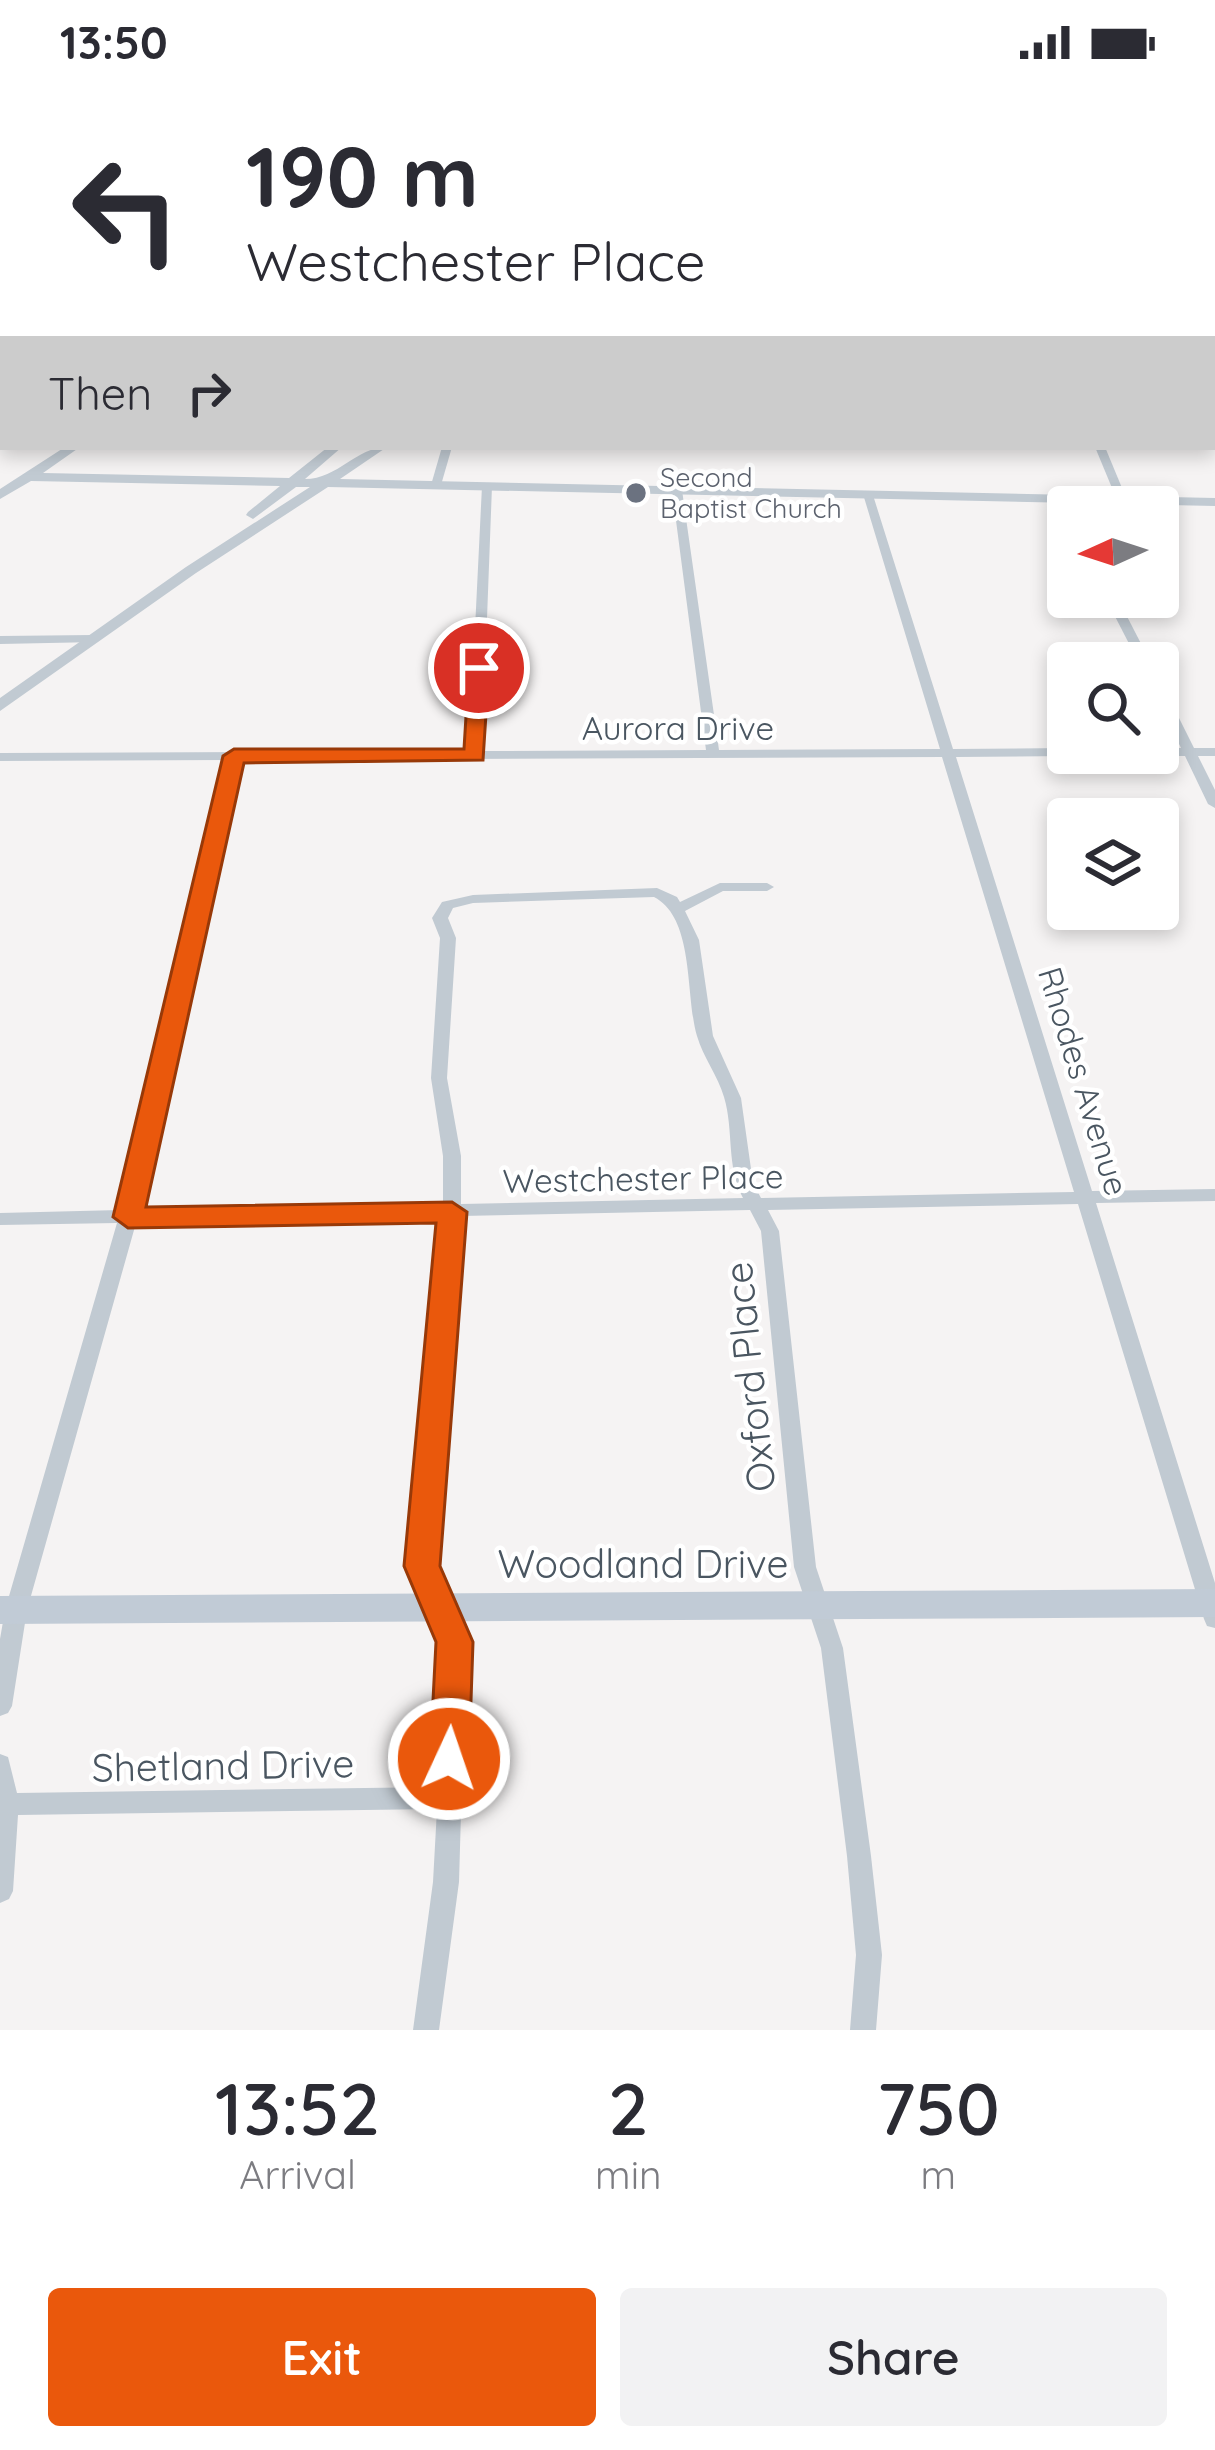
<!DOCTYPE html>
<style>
body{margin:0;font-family:Quicksand,sans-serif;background:#f2f2f3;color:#2b2b33;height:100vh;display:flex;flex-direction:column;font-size:45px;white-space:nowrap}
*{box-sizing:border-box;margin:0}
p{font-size:39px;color:#7c7c81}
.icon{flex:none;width:66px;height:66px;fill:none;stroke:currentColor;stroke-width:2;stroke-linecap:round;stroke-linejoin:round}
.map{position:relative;height:1946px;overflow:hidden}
.side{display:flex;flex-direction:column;background:#fff;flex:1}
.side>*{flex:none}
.hud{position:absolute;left:0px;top:0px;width:1215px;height:366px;box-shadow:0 6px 18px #0003;background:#fff;color:#2b2b33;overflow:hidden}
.needle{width:78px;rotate:267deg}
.buttons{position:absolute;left:1047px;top:402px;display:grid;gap:24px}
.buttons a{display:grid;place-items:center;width:132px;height:132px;border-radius:12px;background:#fff;box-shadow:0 6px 18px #0003;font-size:60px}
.pin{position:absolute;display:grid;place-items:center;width:102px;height:102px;color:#fff;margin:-51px;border:6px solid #fff;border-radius:50%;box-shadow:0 3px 12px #0007}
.me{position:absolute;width:132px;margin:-66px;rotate:3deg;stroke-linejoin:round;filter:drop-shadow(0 0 9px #0008)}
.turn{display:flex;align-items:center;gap:42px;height:252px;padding:0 48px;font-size:54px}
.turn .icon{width:156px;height:156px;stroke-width:2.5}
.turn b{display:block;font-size:84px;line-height:102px}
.then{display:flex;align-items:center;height:114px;padding:0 48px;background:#0003;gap:24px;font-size:45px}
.eta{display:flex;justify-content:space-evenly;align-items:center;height:204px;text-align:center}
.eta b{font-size:72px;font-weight:600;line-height:84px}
.cta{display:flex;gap:24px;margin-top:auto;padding:24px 48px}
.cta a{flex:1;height:138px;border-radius:12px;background:#ea580c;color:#fff;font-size:48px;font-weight:600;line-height:138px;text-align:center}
.cta a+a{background:#f2f2f3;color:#2b2b33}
.status{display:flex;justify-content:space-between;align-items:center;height:84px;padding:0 60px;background:#fff;direction:ltr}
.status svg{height:33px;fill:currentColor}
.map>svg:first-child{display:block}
.water{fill:#90daee}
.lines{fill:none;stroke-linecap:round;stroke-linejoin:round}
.minor{fill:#c1cad2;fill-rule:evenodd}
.tertiary{fill:#c1cad2;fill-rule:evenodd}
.secondary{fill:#c1cbd6;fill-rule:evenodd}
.route{fill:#ea580c;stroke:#983908;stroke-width:3}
.worship-dot{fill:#6b7280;stroke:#fff;stroke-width:4.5}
.labels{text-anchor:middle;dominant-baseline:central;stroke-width:9;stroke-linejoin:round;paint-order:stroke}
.far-worship-label{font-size:27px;fill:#5b616d;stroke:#fff;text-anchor:start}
.street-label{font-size:33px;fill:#4a5661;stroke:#fff}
.near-street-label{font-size:39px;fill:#4a5661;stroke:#fff}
</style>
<div class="status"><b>13:50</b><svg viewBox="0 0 49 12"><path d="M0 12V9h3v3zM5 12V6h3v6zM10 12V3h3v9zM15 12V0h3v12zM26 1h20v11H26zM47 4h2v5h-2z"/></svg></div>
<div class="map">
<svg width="1215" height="1946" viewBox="0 0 1215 1946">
<rect width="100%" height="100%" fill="#f5f3f3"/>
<!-- water -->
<polygon class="water" points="0,0 537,0 3,3 0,307"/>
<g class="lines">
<!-- minor -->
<g class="minor">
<polygon points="905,0 911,0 912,3 906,3"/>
<polygon points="1092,0 1099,0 1101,3 1094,3"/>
<polygon points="1145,0 1215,0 1215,3 1148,2"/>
<rect x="1212" y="43" width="3" height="4"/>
<rect x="1212" y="70" width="3" height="4"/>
<rect x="1212" y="98" width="3" height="4"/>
<rect x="1212" y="128" width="3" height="4"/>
<rect x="1212" y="170" width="3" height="4"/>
<rect x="1212" y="248" width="3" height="6"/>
<rect x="1212" y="295" width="3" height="6"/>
<rect x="1212" y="352" width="3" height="6"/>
<polygon points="442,363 452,363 441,401 436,404 431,401"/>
<polygon points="1095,363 1105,363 1127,416 1126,418 1117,416"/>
<path d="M487,399l5,3 -10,265 224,-1 -34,-260 5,-3 5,3 37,260 221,-1 -77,-255 9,-2 81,257 115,-1v5h6l-6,3 -112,1 136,434 123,-2v12l-119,2 119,380v45l-8,-2 -3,-7 -126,-415 -310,6 11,21 37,336 27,81 28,208 11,99 -6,75h-26l6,-75 -9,-99 -26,-208 -27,-81 -33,-336 -11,-21 -289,6 -28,350 33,76 -7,240 -20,148h-26l20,-148 4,-73 -419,6 -5,76 -4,8 -9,4v-149l8,3 9,36 421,-6 6,-145 -33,-76 32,-350 -307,7 -109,387 -15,96 -4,7 -8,3v-77l5,-29 112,-387 -117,2v-12l120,-3 106,-450 -226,1v-8l469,-2 13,-265zM942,673l132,435 -313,6 -8,-15 -12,-85 -28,-62 -14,-96 -14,-29 38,-20h44l7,-4 -7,-4h-47l-40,19 -3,-5 -20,-9 -184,7 -31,7 -10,16 8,20 -9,140 12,78v48l-304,6 101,-450zM654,813c41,21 31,99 43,139 6,21 21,40 27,61 10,33 2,70 19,101l-282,6v-48l-14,-78 9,-140 -8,-20 5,-10 20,-5z"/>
<polygon points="1060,411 1064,412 1070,423 1068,423 1068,432 1064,431 1055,414"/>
<polygon points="1105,513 1117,513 1151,579 1139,579"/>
<polygon points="93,551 99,555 97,558 0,560 0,552"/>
<polygon points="1158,600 1164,604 1194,664 1215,664 1215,672 1198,672 1215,706 1215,724 1208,720 1185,672 1158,672 1152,669 1158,669 1158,664 1181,664 1158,617"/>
</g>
<!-- tertiary -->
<g class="tertiary">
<rect x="1212" y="17" width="3" height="6"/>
<path d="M65,363h15l-37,26 246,5 39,-31h14l-37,32c33,0 51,-32 82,-32l-47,32 875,19v8l-887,-19 -132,86 -196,138v-13l186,-131 124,-80h-14l-43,32 -7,-4 2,-3 32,-26 -249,-5 -31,18v-10z"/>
</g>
<!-- secondary -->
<polygon class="secondary" points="1215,1505 1215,1533 0,1540 0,1512"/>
</g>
<!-- route -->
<polygon class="route" points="479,578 489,584 483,676 244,679 146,1123 452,1118 467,1128 440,1482 473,1558 469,1675 463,1688 449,1693 436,1688 430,1675 436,1558 404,1482 436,1139 128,1144 113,1133 223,672 234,665 464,665 469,584"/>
<!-- markers -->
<circle class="worship-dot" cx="636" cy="409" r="12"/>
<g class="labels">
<!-- far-worship labels -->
<g class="far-worship-label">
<text x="660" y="393">Second<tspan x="660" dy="31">Baptist Church</tspan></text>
</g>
<!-- street labels -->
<g class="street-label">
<text x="678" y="643">Aurora Drive</text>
<text transform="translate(1084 997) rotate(73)">Rhodes Avenue</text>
<text transform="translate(643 1094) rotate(-1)">Westchester Place</text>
</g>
<!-- near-street labels -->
<g class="near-street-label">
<text transform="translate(749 1293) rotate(-96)">Oxford Place</text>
<text x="643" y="1479">Woodland Drive</text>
<text transform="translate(223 1681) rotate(-1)">Shetland Drive</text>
</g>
</g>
</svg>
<div class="buttons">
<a><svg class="needle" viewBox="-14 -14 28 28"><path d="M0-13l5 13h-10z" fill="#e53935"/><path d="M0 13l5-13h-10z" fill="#7c7c81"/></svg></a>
<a><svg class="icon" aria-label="search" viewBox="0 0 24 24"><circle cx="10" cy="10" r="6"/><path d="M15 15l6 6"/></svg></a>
<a><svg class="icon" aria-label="layers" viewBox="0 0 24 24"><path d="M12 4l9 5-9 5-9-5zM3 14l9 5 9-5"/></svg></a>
</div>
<div class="pin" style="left:479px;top:584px;background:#d93025"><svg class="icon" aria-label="arrive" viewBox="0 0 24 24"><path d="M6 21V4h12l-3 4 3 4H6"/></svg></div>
<svg class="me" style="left:449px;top:1675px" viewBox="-20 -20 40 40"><circle r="17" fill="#ea580c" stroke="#fff" stroke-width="3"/><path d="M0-11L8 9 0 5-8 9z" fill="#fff"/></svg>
<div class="hud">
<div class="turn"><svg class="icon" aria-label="left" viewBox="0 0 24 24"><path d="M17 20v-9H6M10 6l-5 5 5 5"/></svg><div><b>190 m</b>Westchester Place</div></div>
<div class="then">Then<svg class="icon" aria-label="right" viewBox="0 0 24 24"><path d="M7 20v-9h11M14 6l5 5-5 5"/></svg></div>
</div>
</div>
<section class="side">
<div class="eta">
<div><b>13:52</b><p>Arrival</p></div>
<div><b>2</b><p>min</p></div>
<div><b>750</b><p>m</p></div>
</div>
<div class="cta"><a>Exit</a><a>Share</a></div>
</section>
